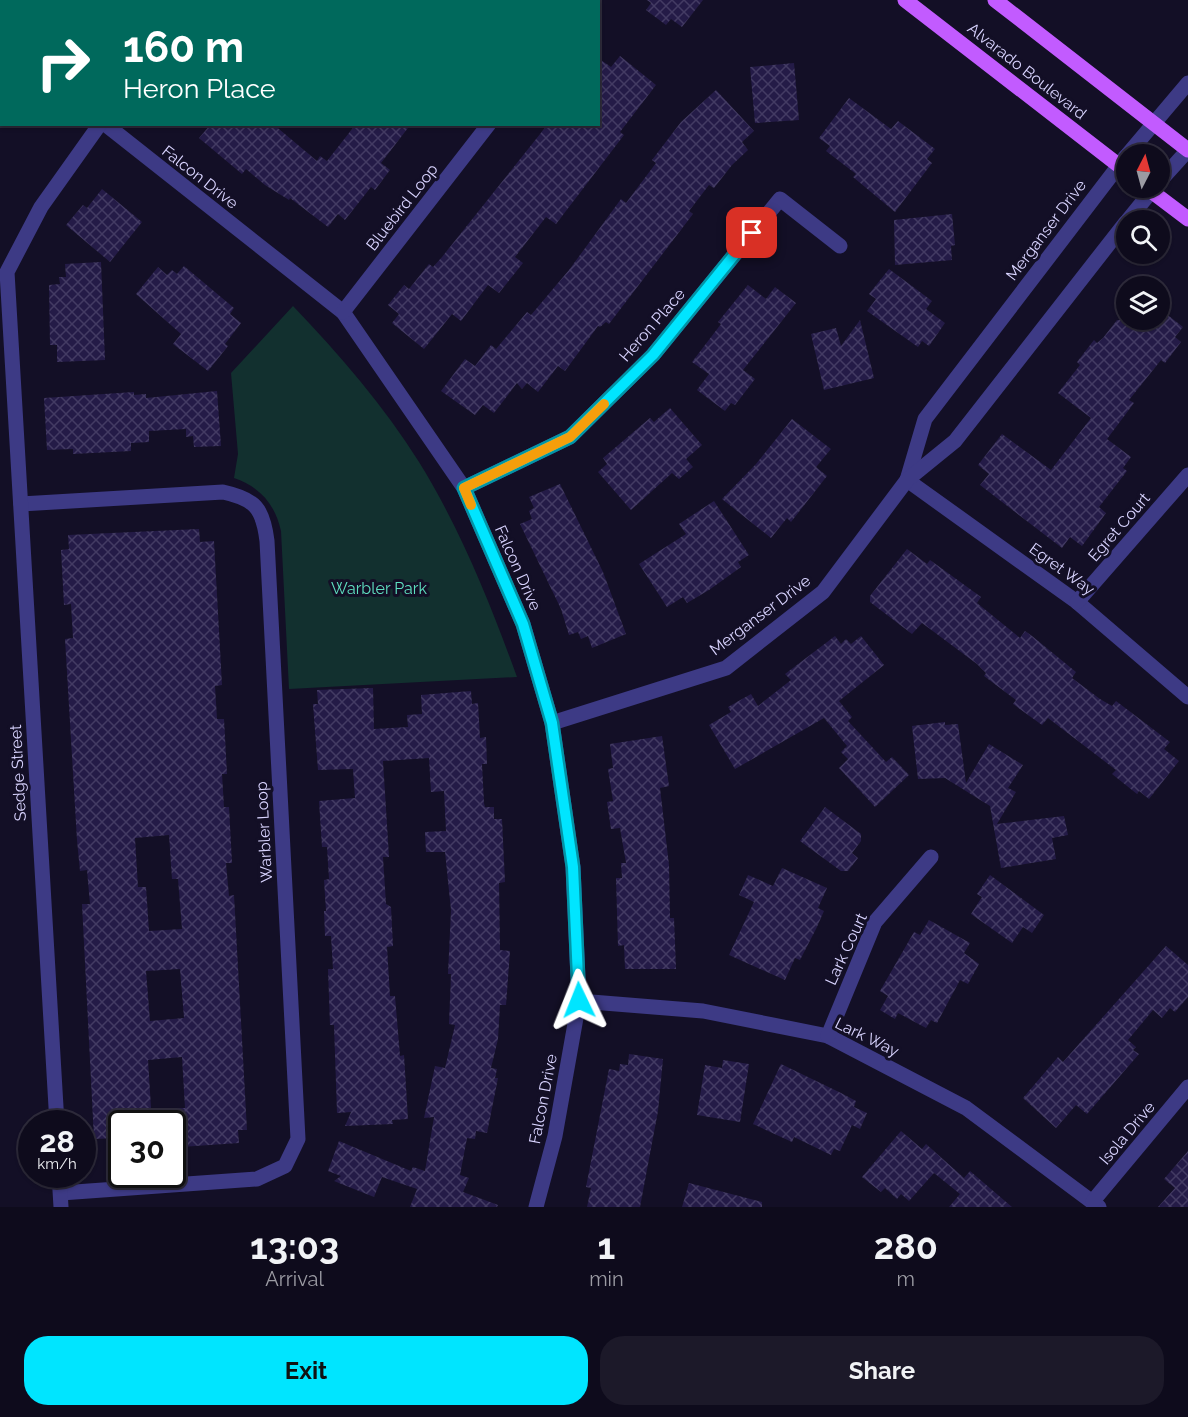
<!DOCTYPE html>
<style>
body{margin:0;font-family:Raleway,sans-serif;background:#1c1929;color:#f1f3f6;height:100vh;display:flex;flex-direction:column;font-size:22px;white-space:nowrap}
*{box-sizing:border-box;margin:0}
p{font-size:20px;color:#9b9ba3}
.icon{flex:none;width:33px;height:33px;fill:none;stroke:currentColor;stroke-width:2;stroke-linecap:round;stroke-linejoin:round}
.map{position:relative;height:1207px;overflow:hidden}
.drawer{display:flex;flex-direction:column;background:#0e0b1c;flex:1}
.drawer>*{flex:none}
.guide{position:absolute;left:0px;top:0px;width:600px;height:126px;box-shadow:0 2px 4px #0004,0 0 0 2px #2e2b3b;background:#00695c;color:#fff;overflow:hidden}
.needle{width:39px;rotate:6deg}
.controls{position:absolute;left:1116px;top:144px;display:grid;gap:12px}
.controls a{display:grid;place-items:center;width:54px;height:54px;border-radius:50%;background:#0e0b1c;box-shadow:0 2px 4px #0004,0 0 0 2px #2e2b3b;font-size:30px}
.speed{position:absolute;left:18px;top:1110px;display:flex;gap:12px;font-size:30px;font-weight:700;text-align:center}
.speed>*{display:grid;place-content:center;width:78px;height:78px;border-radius:50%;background:#0e0b1c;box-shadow:0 2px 4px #0004,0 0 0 2px #2e2b3b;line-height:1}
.speed small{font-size:15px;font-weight:400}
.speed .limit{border:3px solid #111;border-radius:9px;background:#fff;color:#111}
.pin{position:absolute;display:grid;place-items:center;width:51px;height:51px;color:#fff;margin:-26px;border-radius:12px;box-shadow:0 3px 9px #0006}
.me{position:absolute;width:66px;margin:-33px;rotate:358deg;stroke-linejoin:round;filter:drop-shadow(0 0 4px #0008)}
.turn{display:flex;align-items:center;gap:21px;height:126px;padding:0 24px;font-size:27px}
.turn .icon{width:78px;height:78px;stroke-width:2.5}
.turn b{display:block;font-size:42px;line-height:51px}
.eta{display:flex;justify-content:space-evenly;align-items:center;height:102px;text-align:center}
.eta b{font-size:36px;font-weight:700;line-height:42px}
.action{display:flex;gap:12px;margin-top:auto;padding:12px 24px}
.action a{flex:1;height:69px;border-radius:24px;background:#00e5ff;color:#111;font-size:24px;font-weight:700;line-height:69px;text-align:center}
.action a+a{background:#1c1929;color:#f1f3f6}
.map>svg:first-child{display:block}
.green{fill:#12302f}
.building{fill:url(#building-cross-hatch);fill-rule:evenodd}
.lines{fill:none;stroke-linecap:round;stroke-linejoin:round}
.minor{stroke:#3d3a85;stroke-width:15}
.major{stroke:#c25bff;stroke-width:15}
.route-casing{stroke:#0095a6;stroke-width:15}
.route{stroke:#00e5ff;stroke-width:10}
.slow{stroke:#f59e0b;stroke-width:10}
.labels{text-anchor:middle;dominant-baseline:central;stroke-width:6;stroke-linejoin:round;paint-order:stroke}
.street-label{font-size:16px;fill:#d9d4ff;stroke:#130f26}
.park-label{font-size:16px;fill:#5fe0c0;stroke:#130f26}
</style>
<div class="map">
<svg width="1188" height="1207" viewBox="0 0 1188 1207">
<defs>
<pattern id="building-cross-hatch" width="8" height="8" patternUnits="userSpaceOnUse" patternTransform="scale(1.5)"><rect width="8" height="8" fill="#241b47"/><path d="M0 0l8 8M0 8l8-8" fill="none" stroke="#433b63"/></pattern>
</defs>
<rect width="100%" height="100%" fill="#130f26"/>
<!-- green -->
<path class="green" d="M293,306c46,48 91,100 126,156 42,68 71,141 98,215l-228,12 -8,-158c-6,-27 -21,-44 -47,-53l4,-24 -7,-81z"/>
<!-- building -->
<g class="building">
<polygon points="647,0 703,0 682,27 671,19 666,25 646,10 651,3"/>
<polygon points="620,56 656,85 620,132 624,135 556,224 546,217 515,257 523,263 499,293 488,285 461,321 452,314 424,349 392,323 399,314 388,305 404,285 409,289 429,264 433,267 442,257 548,124 598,124 598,58 611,67"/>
<polygon points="794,63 799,120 755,123 750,67"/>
<polygon points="716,90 754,131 742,142 748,150 732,165 714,188 709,185 689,211 693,214 609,324 606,322 600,327 598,326 565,371 558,366 538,392 527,383 522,389 517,383 494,413 483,405 475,415 441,391 465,359 475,366 491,345 496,349 527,312 531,315 569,270 621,199 626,203 656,163 652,160 681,122"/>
<polygon points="849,98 891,129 898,121 935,149 927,159 932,163 895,212 853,177 856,174 826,151 830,146 819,138"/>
<polygon points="211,124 273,124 317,161 320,156 327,161 356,124 411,124 381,163 390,170 375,190 371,187 345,220 338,214 328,227 290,198 289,200 265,185 246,169 242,174 199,138"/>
<polygon points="102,189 142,222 110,262 66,225 83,205 87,208"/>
<polygon points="952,214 955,245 951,246 952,260 895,265 894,220"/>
<polygon points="101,262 105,360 57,362 57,345 50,345 49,285 60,284 59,277 66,277 65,264"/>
<polygon points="184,266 234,308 230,314 241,323 225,344 228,346 208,371 173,344 181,334 136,294 158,267 167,275 172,270 177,274"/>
<polygon points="889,269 932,301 926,309 945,323 929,346 922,341 918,347 867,311 876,299 869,294"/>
<polygon points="748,285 766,299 775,287 796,303 743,370 755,379 735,405 731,403 725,411 697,390 709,374 692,362 721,324 718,322"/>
<polygon points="1160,309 1183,327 1175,337 1181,342 1165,363 1161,360 1129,400 1134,403 1107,439 1131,457 1123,468 1127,471 1099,507 1106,513 1082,546 1070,537 1062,548 980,485 989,474 978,465 1002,434 1051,470 1091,418 1058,393 1080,365 1077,362 1094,340 1097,343 1103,338 1117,320 1160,320"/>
<polygon points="860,320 874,378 824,390 811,334 836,328 841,346"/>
<polygon points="217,391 221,446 194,447 193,436 186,437 186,429 149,431 149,442 131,443 131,451 73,454 73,449 47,450 44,398 134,392 134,395 146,394 146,398"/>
<polygon points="670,408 702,445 686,459 693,467 679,479 672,473 631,510 598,472 607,464 603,458 650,418 654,422"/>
<polygon points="792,419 831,449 816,467 827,476 791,522 787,518 771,538 722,499 756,464"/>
<polygon points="560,484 603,572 626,634 592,648 588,636 581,639 578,632 569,635 561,609 520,524 532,519 529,511 534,508 529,497"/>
<polygon points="714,501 749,555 738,562 741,567 709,590 687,603 683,597 667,607 639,564 686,534 679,524"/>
<path d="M199,529l1,13 14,-1 8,144 -7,1 2,33h7l3,55h-5l2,33h5l3,56h-6l3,33 5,-1 13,235h-9l1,13 -58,4 -1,-22 -8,1v-18h13l-3,-51 -34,3 4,64h-30v14l-28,1 -12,-235h8l-3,-34 -7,1 -3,-31 -12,-201 8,-1 -2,-34 -7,1 -3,-55 8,-1 -1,-14zM169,835l3,44h6l4,50 -33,2 -3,-44h-8l-3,-49zM180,969l4,49 -34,3 -4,-50z"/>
<polygon points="907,549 927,564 930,560 981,597 977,603 1020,638 1025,631 1032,636 1076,672 1072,678 1100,699 1112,706 1116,701 1170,742 1164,749 1179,761 1149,799 1139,791 1137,794 1112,774 1116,770 1048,718 1042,725 1013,704 1016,700 984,676 986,673 977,664 922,623 912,634 870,602 870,596"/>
<polygon points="835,636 841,644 846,639 851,644 861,636 884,665 839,701 852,717 848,721 886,762 892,757 909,775 875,807 839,768 848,759 841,752 847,746 824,718 735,769 709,725 731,712 728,707 751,694 758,706 791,680 785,674"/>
<polygon points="373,688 374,729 408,727 407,715 422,714 421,695 471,691 472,704 478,703 480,738 486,737 487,764 482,764 484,803 485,807 494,807 494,819 502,819 505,882 499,883 500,950 510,951 506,1005 500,1005 498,1039 491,1068 497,1069 495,1078 498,1078 487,1133 476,1131 475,1139 467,1138 460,1175 469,1178 463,1192 498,1205 497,1207 410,1207 417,1189 382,1177 374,1197 334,1181 341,1176 328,1171 339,1141 411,1171 413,1167 425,1171 434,1117 424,1118 435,1066 445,1068 455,1025 449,1024 451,974 448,974 451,910 445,852 426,852 425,832 446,831 444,791 431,792 429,758 383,761 389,857 383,857 386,904 391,907 393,946 387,947 390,996 395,996 400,1056 404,1055 408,1119 392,1120 393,1124 345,1126 351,1112 337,1113 334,1025 330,1025 328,969 333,969 331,936 325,936 324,911 326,911 324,880 329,879 327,847 322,847 319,801 355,798 353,769 318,770 313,704 318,704 317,690"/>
<polygon points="945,722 945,725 958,724 966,783 989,744 1023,765 1008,788 1016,792 997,824 1064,816 1068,835 1052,838 1056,859 1001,868 990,806 945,778 918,779 912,726"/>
<polygon points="662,736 669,786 660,788 669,865 670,918 674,918 676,969 625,969 624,945 618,946 616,878 622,878 621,863 626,863 620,828 611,829 607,802 613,801 608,769 613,768 610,744"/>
<polygon points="825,807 861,834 861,841 852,853 858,858 848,871 841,871 800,841"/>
<polygon points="782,868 827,888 818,908 824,911 816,929 800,960 795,958 785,980 729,955 754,902 739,895 748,875 773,886"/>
<polygon points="990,875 1044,915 1032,933 1023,927 1012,943 971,914 982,897 977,894"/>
<polygon points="929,920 970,943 964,953 979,964 968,984 960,980 937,1023 931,1020 926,1028 898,1013 895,1019 880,1010 888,996 880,991 914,932 920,935"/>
<polygon points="1166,946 1188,965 1188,997 1175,1012 1170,1008 1162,1018 1153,1010 1128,1040 1136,1047 1133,1050 1139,1054 1087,1114 1076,1105 1056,1128 1023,1098 1058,1057 1063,1062"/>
<polygon points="629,1054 663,1059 658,1111 640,1207 587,1207 591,1188 586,1187 609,1069 619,1071 620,1064 628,1065"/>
<polygon points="723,1060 749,1064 740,1122 697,1115 705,1065 722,1068"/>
<polygon points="781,1064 841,1093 856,1101 854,1107 867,1113 860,1129 852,1125 840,1151 834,1149 831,1155 794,1137 792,1142 753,1124"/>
<polygon points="901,1131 922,1149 926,1144 964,1178 970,1171 1012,1207 949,1207 960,1194 934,1173 909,1201 901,1194 897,1199 885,1188 881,1192 862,1177"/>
<polygon points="1188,1151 1188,1207 1158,1207 1175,1188 1164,1179"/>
<polygon points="689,1183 762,1202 762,1207 682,1207"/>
</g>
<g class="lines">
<!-- minor -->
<g class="minor">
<polyline points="562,0 564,2"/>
<polyline points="0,25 2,27"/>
<polyline points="105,124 343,312 464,488 523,624 552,723 573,867 579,1001 555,1136 536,1207"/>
<polyline points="1128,154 1188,83"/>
<polyline points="1160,181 1188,150"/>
<polyline points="1128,220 1154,188"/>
<polyline points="343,312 489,124"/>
<polyline points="907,480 925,419 1126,156"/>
<polyline points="907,480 1077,602 1188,697"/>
<polyline points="464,488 570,437 653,355 780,199 840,246"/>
<path d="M21,504l202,-12c32,7 40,16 44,49l31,598 -13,27 -28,13 -196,14"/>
<polyline points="1077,602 1188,475"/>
<polyline points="552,723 726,668 823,592 907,480 955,441 1126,222"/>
<polyline points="579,1001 703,1011 828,1036 966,1108 1099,1207"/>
<polyline points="828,1036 875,922 931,857"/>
<polyline points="57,1124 7,272 41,207 100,124"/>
<polyline points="59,1174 61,1207"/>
<polyline points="1093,1201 1188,1087"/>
</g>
<!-- major -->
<g class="major">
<polyline points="905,0 1126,171"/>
<polyline points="995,0 1188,150"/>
<polyline points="1147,188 1188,219"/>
</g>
</g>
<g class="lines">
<!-- route casing -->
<g class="route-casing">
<polyline id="route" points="579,1000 573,867 552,723 523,624 464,488 570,437 653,355 752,233"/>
</g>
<!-- route -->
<use href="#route" class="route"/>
<!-- slow -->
<polyline class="slow" points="471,505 464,488 570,437 604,404"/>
</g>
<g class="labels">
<!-- street labels -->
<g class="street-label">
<text transform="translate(1027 71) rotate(38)">Alvarado Boulevard</text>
<text transform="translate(200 177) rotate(38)">Falcon Drive</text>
<text transform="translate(402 207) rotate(-52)">Bluebird Loop</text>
<text transform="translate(1046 230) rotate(-53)">Merganser Drive</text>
<text transform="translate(652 325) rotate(-49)">Heron Place</text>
<text transform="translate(1119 527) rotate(-49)">Egret Court</text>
<text transform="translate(518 568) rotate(66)">Falcon Drive</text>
<text transform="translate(1062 569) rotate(36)">Egret Way</text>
<text transform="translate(760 615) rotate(-37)">Merganser Drive</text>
<text transform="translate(18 773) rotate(-93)">Sedge Street</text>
<text transform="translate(264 832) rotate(-93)">Warbler Loop</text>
<text transform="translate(846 949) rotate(-65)">Lark Court</text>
<text transform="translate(867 1037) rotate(26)">Lark Way</text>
<text transform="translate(543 1099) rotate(-79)">Falcon Drive</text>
<text transform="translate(1127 1133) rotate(-50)">Isola Drive</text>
</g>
<!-- park labels -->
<g class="park-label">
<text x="379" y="588">Warbler Park</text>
</g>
</g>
</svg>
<div class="controls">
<a><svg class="needle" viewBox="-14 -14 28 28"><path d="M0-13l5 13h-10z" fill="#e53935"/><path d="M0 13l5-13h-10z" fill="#9b9ba3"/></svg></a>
<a><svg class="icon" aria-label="search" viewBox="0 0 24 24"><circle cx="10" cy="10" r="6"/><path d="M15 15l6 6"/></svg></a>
<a><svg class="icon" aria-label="layers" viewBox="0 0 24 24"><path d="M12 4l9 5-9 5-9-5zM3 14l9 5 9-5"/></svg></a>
</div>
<div class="speed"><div>28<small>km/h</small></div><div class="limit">30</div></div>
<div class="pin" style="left:752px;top:233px;background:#d93025"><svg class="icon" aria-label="arrive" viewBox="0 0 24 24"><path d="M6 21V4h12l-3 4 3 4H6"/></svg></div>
<svg class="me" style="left:579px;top:1000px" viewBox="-20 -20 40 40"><path d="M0-17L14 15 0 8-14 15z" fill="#00e5ff" stroke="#fff" stroke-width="4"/></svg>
<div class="guide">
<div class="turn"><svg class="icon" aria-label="right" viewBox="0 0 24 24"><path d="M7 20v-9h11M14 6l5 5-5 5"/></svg><div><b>160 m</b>Heron Place</div></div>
</div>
</div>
<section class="drawer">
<div class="eta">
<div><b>13:03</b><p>Arrival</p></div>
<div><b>1</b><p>min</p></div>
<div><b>280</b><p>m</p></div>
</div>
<div class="action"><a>Exit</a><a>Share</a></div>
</section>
